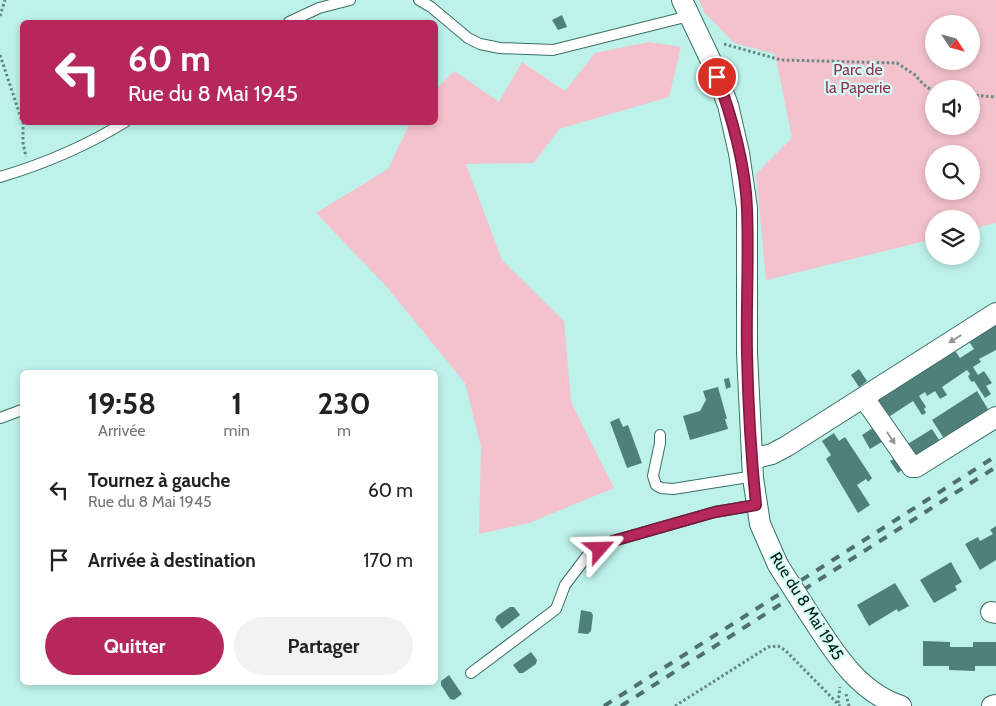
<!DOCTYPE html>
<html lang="fr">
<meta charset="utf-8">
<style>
body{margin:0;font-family:Cabin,sans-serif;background:#f2f2f2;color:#222;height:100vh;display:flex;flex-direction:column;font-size:19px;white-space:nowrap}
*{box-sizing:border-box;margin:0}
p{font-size:16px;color:#767676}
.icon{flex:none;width:28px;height:28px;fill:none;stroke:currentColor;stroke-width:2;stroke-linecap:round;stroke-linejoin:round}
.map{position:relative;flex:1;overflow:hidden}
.drawer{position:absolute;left:20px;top:370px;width:418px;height:315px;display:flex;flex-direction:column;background:#fff;border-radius:8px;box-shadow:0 2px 8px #0003}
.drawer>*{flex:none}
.banner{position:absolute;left:20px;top:20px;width:418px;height:105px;border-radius:8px;box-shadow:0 2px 8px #0003;background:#b6285b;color:#fff;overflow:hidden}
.needle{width:32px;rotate:126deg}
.tools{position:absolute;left:925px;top:15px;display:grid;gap:10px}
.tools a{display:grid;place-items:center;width:55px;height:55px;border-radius:50%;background:#fff;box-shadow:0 2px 8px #0003;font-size:25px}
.pin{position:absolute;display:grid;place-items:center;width:42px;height:42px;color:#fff;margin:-21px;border:2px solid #fff;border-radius:50%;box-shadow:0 1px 5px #0007}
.me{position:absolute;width:55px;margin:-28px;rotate:65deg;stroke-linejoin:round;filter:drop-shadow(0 0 4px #0008)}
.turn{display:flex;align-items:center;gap:18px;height:105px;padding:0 25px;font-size:22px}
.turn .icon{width:65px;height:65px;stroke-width:2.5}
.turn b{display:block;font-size:35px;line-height:42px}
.eta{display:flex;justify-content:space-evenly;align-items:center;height:85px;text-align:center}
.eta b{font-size:30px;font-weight:700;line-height:35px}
.cta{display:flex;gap:10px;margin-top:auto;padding:10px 25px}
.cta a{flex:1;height:58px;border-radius:30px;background:#b6285b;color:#fff;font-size:20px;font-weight:700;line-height:58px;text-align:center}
.cta a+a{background:#f2f2f2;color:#222}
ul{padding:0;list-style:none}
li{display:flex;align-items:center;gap:15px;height:70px;padding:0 25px}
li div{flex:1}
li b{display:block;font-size:19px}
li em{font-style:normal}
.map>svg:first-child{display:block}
.green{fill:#f3c2cc;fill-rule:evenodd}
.building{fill:#4f817a}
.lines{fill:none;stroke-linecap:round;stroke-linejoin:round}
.service-casing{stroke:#3c6e67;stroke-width:12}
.minor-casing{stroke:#3c6e67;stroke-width:22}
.path{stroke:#648984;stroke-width:3;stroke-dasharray:2.5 2.5;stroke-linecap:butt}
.service{stroke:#fff;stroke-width:10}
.minor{stroke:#fff;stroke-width:20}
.rail{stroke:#4f706b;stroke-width:4;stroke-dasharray:9 9;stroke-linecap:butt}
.minor-bridge-casing{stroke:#3c6e67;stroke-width:22;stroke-linecap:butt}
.minor-bridge{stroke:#fff;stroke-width:20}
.oneway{fill:#8f9897}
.route-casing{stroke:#761a3b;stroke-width:12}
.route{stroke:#b6285b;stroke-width:9}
.labels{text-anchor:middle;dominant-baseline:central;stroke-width:4.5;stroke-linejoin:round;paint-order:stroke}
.park-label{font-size:16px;fill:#8d344f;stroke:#d3fdf6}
.street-label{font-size:16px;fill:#061a18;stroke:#d3fdf6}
</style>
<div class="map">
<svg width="996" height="706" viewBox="0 0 996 706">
<rect width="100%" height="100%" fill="#bdf2ea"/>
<!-- green -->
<g class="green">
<path d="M699,0h297v223l-25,6v-10h-37v20l-168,41 -10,-106 36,-36 -17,-84 -41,-11 -30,-31zM934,24h37v37h-37zM934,89h37v37h-37zM934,154h37v37h-37z"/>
<polygon points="649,42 681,47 669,97 559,129 534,163 466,164 502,260 564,321 571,402 614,488 529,523 479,534 481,447 465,383 386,286 316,213 388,169 410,123 435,122 435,90 454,71 499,102 522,62 565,91 595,53"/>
</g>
<!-- building -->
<g class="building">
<polygon points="562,15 567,27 558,30 552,20"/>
<polygon points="994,323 996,326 996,350 979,359 981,362 973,367 978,375 984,371 992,383 986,386 991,394 985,398 974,381 972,382 970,380 968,376 970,374 967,370 942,387 947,395 940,399 935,391 927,396 925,392 919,396 926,407 924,409 926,413 922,415 913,401 887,418 875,400 954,349 960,358 974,349 968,340"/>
<polygon points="859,369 867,381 859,387 851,375"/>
<polygon points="729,378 731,387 726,389 724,379"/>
<polygon points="718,387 727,419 725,419 728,429 690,440 683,416 700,411 706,400 703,391"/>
<polygon points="977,391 989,411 945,440 932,420"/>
<polygon points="619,418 623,427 628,425 642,463 627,468 610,422"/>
<polygon points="876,426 885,440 870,449 862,435"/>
<polygon points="932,429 941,443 915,459 906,445"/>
<polygon points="834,433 839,441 845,437 872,478 868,482 866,479 857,485 870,505 858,513 826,459 831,455 822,441"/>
<polygon points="896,458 903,469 898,473 890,461"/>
<polygon points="996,526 996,560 980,570 965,544 978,537 980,541 993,534 990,530"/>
<polygon points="951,562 962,582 955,586 957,590 934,603 920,580"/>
<polygon points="895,583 909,606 898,612 897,609 869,626 857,605"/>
<polygon points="510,607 514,607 520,615 502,629 495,620 497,616"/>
<polygon points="581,610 591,612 593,615 591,631 588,634 578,633"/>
<polygon points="923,641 950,642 950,647 973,647 973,642 996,642 996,666 975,666 975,671 949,670 949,666 923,666"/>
<polygon points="531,652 537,660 536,664 523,673 519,673 513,665"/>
<polygon points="449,675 462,694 454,700 450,699 441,685 441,681"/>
</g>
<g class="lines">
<!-- service casing -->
<g class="service-casing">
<g id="service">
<polyline points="419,0 431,7 468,38 480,44 500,48 553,50 689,16"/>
<polyline points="289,22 319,8 350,0"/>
<path d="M0,177c44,-13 86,-31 125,-55"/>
<polyline points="0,418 22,410"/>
<polyline points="660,435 660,443 653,476 656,485 661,488 673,489 742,478 753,478"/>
<polyline points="471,673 556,609 565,585 587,556 613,541 715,512 756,505"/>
</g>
</g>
<!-- minor casing -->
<g class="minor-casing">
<g id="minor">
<polyline points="682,0 712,63 728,105 739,153 747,208 747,353 753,478 760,524 778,565"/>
<polyline points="864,398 912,467 916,467 996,417"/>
<polyline points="752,459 772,454 787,446 996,313"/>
<path d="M808,612c25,38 48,79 93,94"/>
<polyline points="991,612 996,613"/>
<polyline points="992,706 996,705"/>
</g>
</g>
<!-- path -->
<g class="path">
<polyline points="0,16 5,0"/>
<polyline points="724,44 781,60 897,63 915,75 923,84 934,92"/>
<polyline points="0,55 22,121"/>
<polyline points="971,95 996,97"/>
<polyline points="23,122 23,143 26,157"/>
<polyline points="846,694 849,706"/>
<polyline points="838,703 840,687"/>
<polyline points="675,706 768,647 778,646 785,650 840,706"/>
</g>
<!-- service -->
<use href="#service" class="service"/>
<!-- minor -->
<use href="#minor" class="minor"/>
<!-- rail -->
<g class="rail">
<polyline points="604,706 996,456"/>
<polyline points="621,706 996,467"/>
</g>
<!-- minor-bridge casing -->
<g class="minor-bridge-casing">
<polyline id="minor-bridge" points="778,565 808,612"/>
</g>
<!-- minor-bridge -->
<use href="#minor-bridge" class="minor-bridge"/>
</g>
<!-- one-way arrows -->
<defs><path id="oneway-solid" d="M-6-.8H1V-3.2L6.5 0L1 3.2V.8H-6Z" transform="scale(1.25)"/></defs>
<g class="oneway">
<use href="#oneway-solid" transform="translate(955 339) rotate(148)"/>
<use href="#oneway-solid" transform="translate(891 438) rotate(56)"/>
</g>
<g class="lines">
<!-- route casing -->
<g class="route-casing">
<path id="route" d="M600,549l13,-8 102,-29 41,-7c-5,-50 -8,-101 -9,-151 -1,-48 2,-97 0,-145 -1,-41 -15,-93 -30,-132"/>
</g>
<!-- route -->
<use href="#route" class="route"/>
</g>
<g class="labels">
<!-- park labels -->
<g class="park-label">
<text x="858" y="69">Parc de<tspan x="858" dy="18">la Paperie</tspan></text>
</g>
<!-- street labels -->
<g class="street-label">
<text transform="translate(807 606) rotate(58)">Rue du 8 Mai 1945</text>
</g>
</g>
</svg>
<div class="tools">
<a><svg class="needle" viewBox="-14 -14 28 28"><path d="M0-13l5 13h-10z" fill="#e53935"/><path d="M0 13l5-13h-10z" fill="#767676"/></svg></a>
<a><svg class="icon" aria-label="sound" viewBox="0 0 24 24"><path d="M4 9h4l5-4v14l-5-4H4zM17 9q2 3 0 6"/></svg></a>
<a><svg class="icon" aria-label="search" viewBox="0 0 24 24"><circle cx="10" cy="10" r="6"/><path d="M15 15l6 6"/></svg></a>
<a><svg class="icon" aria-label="layers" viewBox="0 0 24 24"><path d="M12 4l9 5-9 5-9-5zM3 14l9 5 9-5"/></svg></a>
</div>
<div class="pin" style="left:717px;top:77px;background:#d93025"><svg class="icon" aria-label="arrive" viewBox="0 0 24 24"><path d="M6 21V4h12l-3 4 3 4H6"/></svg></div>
<svg class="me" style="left:600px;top:549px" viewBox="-20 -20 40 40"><path d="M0-17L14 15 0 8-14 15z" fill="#b6285b" stroke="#fff" stroke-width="4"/></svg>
<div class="banner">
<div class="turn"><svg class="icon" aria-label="left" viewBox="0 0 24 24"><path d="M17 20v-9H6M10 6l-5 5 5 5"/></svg><div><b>60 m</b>Rue du 8 Mai 1945</div></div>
</div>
<section class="drawer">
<div class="eta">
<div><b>19:58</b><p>Arrivée</p></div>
<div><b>1</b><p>min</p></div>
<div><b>230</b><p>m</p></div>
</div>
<ul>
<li><svg class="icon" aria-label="left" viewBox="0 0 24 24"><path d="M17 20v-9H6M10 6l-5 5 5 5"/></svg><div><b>Tournez à gauche</b><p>Rue du 8 Mai 1945</p></div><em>60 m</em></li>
<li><svg class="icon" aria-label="arrive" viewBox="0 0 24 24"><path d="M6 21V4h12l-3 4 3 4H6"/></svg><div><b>Arrivée à destination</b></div><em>170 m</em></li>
</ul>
<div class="cta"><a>Quitter</a><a>Partager</a></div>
</section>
</div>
